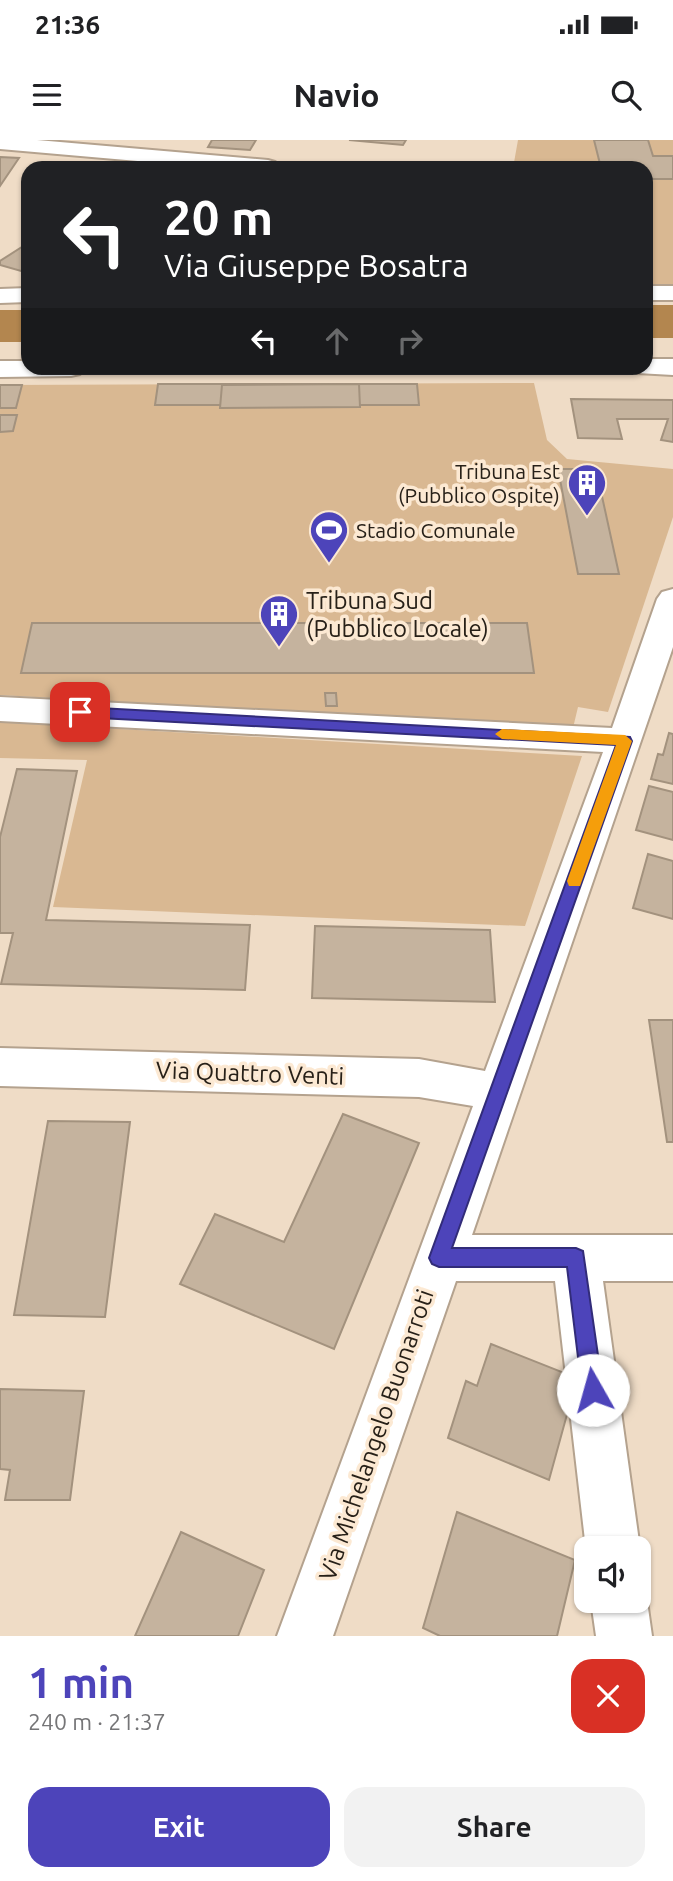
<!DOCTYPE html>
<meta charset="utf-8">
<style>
body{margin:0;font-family:Ubuntu,sans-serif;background:#f2f2f2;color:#202124;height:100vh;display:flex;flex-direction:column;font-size:26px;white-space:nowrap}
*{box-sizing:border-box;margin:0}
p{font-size:23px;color:#757577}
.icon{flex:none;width:38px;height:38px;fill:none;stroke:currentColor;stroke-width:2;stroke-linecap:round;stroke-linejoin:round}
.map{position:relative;height:1496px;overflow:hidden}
.details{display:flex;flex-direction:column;background:#fff;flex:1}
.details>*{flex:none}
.banner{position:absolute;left:21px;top:21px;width:632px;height:214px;border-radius:21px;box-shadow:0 2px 5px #0004;background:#202124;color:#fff;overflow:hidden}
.controls{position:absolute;left:574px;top:1396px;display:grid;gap:14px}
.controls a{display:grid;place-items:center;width:77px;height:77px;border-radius:14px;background:#fff;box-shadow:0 2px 5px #0004;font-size:35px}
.pin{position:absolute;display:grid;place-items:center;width:60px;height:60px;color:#fff;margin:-30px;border-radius:14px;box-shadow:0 4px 10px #0006}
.me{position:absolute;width:77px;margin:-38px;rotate:353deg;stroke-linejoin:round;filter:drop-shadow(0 0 5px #0008)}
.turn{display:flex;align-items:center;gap:24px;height:147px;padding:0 28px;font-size:32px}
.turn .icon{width:91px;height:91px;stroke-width:2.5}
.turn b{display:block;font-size:49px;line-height:60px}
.lanes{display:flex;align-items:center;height:66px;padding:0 28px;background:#0003;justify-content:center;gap:35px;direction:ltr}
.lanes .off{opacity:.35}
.round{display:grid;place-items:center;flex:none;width:74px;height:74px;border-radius:21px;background:#f2f2f2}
.summary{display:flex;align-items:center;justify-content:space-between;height:119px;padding:0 28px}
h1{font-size:42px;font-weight:600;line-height:52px;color:#4d44ba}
.action{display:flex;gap:14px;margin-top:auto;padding:14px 28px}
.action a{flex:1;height:80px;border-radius:21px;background:#4d44ba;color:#fff;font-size:28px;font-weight:600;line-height:80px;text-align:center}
.action a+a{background:#f2f2f2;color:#202124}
.status{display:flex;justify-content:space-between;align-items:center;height:49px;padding:0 35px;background:#fff;direction:ltr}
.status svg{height:19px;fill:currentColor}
header{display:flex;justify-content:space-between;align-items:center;height:91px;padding:0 28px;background:#fff;font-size:32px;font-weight:600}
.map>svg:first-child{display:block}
.green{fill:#d9b892}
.water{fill:#b3864f}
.building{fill:#c5b39e;stroke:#a3927e;stroke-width:2}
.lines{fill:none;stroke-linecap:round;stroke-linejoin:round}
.street-casing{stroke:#b4a28e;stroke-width:4}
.secondary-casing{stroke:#b4a28e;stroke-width:4}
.street{fill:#fff;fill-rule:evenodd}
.secondary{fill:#fff;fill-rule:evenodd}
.route{fill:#4d44ba;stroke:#322c79;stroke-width:2}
.slow{fill:#f59e0b}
.labels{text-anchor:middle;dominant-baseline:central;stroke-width:7;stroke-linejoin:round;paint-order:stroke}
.far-poi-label{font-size:21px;fill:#272018;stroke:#fce9d3;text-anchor:end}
.poi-label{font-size:24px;fill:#272018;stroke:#fce9d3;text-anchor:start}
.street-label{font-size:24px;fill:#272018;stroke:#fce9d3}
</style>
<div class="status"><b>21:36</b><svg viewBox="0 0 49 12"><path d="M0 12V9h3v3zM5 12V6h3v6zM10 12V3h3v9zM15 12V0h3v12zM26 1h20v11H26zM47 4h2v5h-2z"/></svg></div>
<header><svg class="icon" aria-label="menu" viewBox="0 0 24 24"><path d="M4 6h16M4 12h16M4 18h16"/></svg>Navio<svg class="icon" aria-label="search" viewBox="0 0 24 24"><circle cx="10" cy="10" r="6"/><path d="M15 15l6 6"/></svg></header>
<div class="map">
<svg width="673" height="1496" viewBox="0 0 673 1496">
<rect width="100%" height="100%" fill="#efdcc6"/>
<!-- green -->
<g class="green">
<polygon points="518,0 673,0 673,144 646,144 646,28 513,28"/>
<polygon points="534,243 547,300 567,319 673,329 673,377 608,572 578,567 573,588 0,555 0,245"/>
<polygon points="0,582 582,616 525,786 53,767 87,620 0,618"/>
</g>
<!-- water -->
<g class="water">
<rect x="646" y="165" width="27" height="33"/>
<rect x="0" y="170" width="28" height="32"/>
</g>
<!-- building -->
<g class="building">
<polygon points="212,0 256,0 250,10 208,7"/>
<polygon points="349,0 406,0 403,5"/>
<polygon points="594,0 648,0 653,16 673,16 673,39 646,39 646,28 601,28"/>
<polygon points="0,17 19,18 0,46"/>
<polygon points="28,103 28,133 0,125 0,121"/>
<polygon points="158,244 417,244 419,265 155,265"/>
<polygon points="359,244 360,267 220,268 222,245"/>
<polygon points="0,245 22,245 16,268 0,268"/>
<polygon points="571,259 673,260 673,302 661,300 668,279 617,279 622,299 578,298"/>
<polygon points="0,275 17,275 13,291 0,292"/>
<polygon points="558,329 596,329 619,434 578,434"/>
<polygon points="32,483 527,483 534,533 21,533"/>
<polygon points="325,553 336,553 337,566 326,566"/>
<polygon points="669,593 673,594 673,644 651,639 658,614 663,615"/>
<polygon points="17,629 77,631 46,780 250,785 245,850 1,844 13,793 0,793 0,697"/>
<polygon points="649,646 673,652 673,700 636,690"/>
<polygon points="648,714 673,721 673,779 633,768"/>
<polygon points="315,786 490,790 495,862 312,858"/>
<polygon points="649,880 673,880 673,1002 667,1002"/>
<polygon points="343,974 419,1003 334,1209 180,1144 215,1074 284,1102"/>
<polygon points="48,981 130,982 105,1177 14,1175"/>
<polygon points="491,1204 577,1238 549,1340 448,1298 466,1241 477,1246"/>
<polygon points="0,1249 84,1251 70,1360 5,1360 10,1330 0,1329"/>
<polygon points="457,1372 575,1420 557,1496 440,1496 423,1488"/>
<polygon points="181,1392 264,1430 238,1496 135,1496"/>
</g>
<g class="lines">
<!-- street casing -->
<g class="street-casing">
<g id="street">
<polygon points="0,0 37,0 268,20 275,22 279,26 218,28 0,9"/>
<rect x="646" y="146" width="27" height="14"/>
<polygon points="28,148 28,162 0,163 0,149"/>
<polygon points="673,449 673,507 472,1095 673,1095 673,1141 603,1141 640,1409 639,1412 639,1409 586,1409 555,1141 456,1141 333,1496 277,1496 473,966 419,957 0,946 0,908 419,919 485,931 603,612 0,581 0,557 612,588 657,459 662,452"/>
<polygon points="639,1442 647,1461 652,1496 596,1496 591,1461 639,1461"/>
</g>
</g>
<!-- secondary casing -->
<g class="secondary-casing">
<g id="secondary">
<polygon points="646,219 673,219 673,235 637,233 633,228 646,228"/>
<polygon points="0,221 28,221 28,228 84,228 80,234 71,236 0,237"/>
</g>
</g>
<!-- street -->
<use href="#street" class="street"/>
<!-- secondary -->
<use href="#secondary" class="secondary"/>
</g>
<!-- route -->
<polygon class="route" points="80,567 630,597 632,601 452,1108 576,1108 583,1111 603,1250 600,1257 593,1260 585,1257 582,1250 567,1127 439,1127 432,1124 429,1118 616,605 80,577 73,572"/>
<!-- slow -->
<polygon class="slow" points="502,589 625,595 632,601 580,746 569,746 567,741 616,605 502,599 495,594"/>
<!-- icons -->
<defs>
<g id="building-pin" transform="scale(2.0125)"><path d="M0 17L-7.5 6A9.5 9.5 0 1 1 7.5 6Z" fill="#4d44ba" stroke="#fce9d3"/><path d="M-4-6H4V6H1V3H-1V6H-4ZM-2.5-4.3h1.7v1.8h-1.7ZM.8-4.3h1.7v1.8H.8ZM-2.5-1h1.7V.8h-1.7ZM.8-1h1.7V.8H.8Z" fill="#fff"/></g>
<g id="stadium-pin" transform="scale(2.0125)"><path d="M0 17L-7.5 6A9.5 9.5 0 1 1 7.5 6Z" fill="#4d44ba" stroke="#fce9d3"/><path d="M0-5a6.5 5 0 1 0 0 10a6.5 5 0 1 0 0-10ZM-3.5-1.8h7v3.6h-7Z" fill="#fff"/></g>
</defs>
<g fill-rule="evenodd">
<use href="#building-pin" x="587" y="343"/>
<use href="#stadium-pin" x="329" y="390"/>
<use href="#building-pin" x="279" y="474"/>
</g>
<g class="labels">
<!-- far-poi labels -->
<g class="far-poi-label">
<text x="560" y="331">Tribuna Est<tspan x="560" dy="24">(Pubblico Ospite)</tspan></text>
<text x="356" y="390" text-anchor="start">Stadio Comunale</text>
</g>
<!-- poi labels -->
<g class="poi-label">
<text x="306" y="460">Tribuna Sud<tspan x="306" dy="28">(Pubblico Locale)</tspan></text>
</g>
<!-- street labels -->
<g class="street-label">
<text transform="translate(250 933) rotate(2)">Via Quattro Venti</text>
<text transform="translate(376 1295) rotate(-71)">Via Michelangelo Buonarroti</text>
</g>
</g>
</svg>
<div class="controls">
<a><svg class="icon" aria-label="sound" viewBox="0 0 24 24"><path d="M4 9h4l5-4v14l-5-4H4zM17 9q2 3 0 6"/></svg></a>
</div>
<div class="pin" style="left:80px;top:572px;background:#d93025"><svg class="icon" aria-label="arrive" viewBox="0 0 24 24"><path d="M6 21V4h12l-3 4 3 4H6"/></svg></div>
<svg class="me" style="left:593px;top:1250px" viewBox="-20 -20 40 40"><circle r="19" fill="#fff"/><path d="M0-13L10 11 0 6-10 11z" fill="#4d44ba"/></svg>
<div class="banner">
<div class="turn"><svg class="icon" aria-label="left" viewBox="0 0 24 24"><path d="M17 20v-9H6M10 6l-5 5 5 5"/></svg><div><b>20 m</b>Via Giuseppe Bosatra</div></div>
<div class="lanes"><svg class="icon" aria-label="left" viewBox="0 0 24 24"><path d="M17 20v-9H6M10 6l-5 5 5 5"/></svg><svg class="icon off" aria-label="ahead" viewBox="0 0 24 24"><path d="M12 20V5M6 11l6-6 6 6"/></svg><svg class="icon off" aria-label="right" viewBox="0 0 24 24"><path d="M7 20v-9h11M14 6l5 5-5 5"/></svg></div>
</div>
</div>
<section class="details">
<div class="summary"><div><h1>1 min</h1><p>240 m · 21:37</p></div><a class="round" style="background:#d93025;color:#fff"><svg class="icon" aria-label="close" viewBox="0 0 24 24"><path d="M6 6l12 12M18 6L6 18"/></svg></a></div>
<div class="action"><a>Exit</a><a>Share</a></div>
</section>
